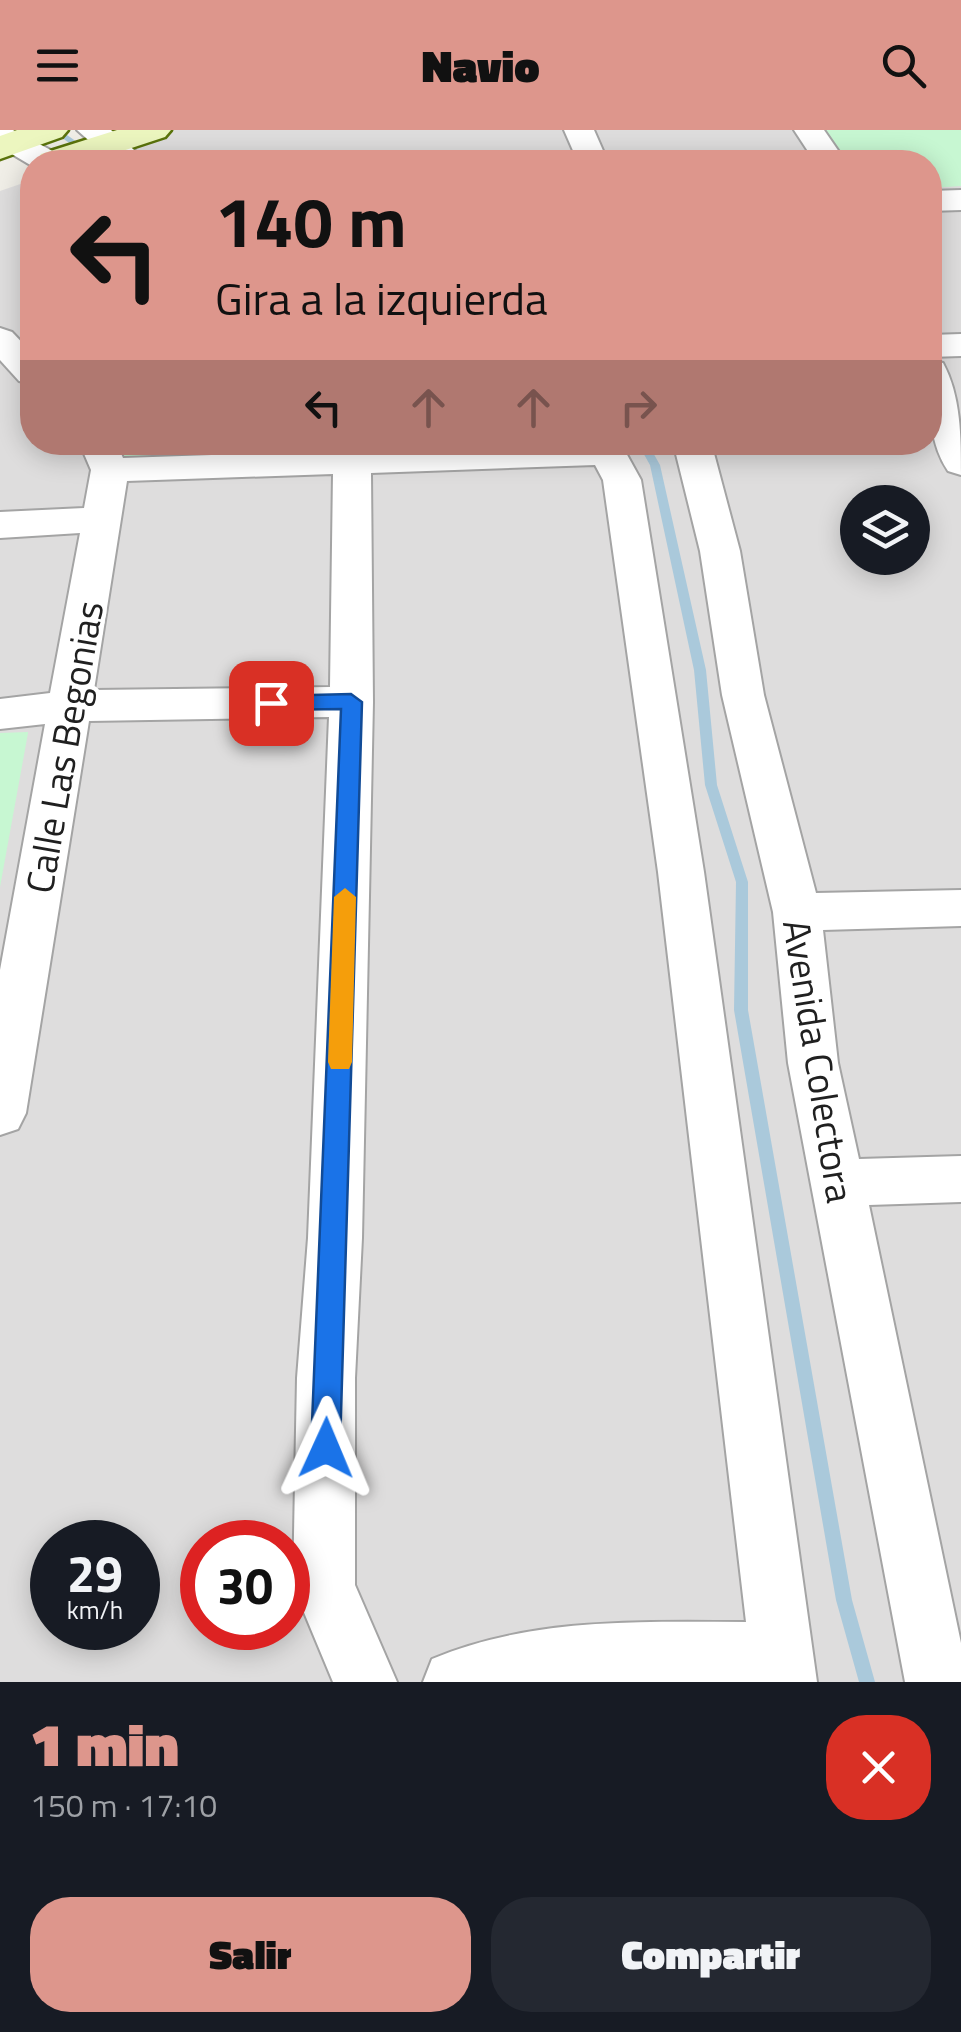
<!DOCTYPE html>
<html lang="es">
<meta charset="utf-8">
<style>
body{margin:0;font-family:"Titillium Web",sans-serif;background:#242831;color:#f1f3f6;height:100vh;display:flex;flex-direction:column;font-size:38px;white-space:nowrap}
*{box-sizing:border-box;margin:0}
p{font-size:32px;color:#9ea1a6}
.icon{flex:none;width:55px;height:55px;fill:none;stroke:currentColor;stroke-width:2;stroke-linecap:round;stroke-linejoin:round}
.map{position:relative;height:1552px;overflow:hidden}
.panel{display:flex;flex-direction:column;background:#171b24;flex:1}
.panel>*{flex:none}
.banner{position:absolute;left:20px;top:20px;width:922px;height:305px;border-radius:40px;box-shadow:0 5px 25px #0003;background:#dd968c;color:#111;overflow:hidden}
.buttons{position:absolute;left:840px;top:355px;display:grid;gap:20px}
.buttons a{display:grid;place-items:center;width:90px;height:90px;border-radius:50%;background:#171b24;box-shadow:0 5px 25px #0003;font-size:50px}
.speed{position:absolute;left:30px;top:1390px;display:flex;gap:20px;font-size:50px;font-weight:700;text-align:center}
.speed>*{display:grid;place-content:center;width:130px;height:130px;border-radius:50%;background:#171b24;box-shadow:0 5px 25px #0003;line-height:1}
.speed small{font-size:25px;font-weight:400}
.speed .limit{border:15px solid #d22;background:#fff;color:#111}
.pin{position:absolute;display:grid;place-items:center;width:85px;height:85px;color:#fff;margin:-42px;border-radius:20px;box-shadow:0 5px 15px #0006}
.me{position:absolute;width:110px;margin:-55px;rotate:1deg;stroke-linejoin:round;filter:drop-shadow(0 0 8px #0008)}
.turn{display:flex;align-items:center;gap:35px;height:210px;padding:0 30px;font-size:45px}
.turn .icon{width:130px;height:130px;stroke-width:2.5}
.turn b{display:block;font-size:70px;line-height:85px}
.lanes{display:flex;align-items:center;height:95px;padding:0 30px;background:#0003;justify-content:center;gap:50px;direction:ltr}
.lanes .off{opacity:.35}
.round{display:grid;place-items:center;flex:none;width:105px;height:105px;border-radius:40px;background:#242831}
.overview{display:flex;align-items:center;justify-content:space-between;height:170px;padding:0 30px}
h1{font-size:60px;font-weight:800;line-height:75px;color:#dd968c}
.primary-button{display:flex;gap:20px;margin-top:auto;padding:20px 30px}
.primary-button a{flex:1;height:115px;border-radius:40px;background:#dd968c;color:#111;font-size:40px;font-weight:800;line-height:115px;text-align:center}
.primary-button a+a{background:#242831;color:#f1f3f6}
header{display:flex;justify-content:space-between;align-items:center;height:130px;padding:0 30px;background:#dd968c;color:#111;font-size:45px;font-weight:800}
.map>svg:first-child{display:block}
.residential{fill:#dedddd;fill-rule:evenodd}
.park{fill:#c7f7d2}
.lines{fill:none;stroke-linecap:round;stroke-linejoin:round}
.stream{fill:#aac9db;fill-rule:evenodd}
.street-casing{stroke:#a4a4a4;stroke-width:4}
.secondary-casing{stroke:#5a730b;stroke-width:5}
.street{fill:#fff;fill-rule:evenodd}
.secondary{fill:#ecf6bf;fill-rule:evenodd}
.route{fill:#1a73e8;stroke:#114b97;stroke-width:2.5}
.slow{fill:#f59e0b}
.labels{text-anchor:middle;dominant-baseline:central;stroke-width:8;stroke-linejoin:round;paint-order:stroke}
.street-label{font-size:38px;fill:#202020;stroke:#fff}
</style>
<header><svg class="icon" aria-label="menu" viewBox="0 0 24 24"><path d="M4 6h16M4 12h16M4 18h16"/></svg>Navio<svg class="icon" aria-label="search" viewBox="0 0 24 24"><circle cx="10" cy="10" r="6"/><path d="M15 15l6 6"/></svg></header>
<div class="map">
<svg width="961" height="1552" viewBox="0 0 961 1552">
<rect width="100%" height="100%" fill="#f0eee7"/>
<!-- residential -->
<path class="residential" d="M83,0h878v1552h-961v-1491l32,-11v262h898v-280h-843l25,-8zM858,372h54v56h-54zM52,1412h86v86h-86zM202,1412h86v86h-86z"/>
<!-- park -->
<g class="park">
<polygon points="823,0 961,0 961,56 930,58 930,32 845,32"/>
<polygon points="106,313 341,313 344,326 116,335"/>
<polygon points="28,602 28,603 0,757 0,603"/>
</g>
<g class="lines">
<!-- stream -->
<g class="stream">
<polygon points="51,0 60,0 105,32 96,32"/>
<polygon points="637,312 647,312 660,335 706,540 717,655 748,752 748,880 852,1470 875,1552 859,1552 836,1470 734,880 736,752 705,655 694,540 650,335"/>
</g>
<!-- street casing -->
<g class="street-casing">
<g id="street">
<polygon points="0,0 13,0 60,25 65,32 32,32 32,36 0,17"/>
<polygon points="77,0 111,0 148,32 113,32"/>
<polygon points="564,0 594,0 608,32 578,32"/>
<polygon points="794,0 824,0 846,32 815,32"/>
<polygon points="961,60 961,80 930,81 930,61"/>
<polygon points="0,198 12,202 32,223 32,254 19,251 0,230"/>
<polygon points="961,204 961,226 930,227 930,205"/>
<path d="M930,230l13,3c18,33 18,74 18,112l-13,-4c-22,-33 -18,-73 -18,-111z"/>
<path d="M79,312h37l7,16 208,-7 -2,-9h38l1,8 252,-8 21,38 63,392 113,810h-394l9,-23c101,-42 206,-37 314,-37l-88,-750 -55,-392 -8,-15 -224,8 2,229 -11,536 -7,140v207l42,97h-64l-40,-96 4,-208 11,-140 21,-521 -240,4 -63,392 -8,16 -18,6v-165l45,-246 -45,5v-30l50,-6 30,-160 -80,5v-26l84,-4 7,-38zM333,344l-3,213 -236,3 33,-209z"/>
<polygon points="673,312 711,312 740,421 764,565 816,763 961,760 961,796 823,800 838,933 859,1029 961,1026 961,1072 869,1075 961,1513 961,1552 905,1552 788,933 773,782 722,565 700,421"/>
</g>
</g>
<!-- secondary casing -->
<g class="secondary-casing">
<g id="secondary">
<polygon points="17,0 68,0 62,7 0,29 0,6"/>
<polygon points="117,0 171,0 165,7 89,32 36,32 41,24"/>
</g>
</g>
<!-- street -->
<use href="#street" class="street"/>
<!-- secondary -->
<use href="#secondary" class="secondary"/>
</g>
<!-- route -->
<polygon class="route" points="351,564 362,572 340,1318 336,1327 326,1331 315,1327 311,1318 341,579 271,580 261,573 271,566"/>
<!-- slow -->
<polygon class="slow" points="345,758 356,767 352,932 349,939 331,939 328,932 334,767"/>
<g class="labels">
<!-- street labels -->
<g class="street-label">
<text transform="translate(64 617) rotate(-80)">Calle Las Begonias</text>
<text transform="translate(819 931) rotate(81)">Avenida Colectora</text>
</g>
</g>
</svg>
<div class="buttons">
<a><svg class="icon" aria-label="layers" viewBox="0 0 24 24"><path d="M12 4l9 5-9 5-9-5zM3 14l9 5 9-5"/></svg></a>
</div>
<div class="speed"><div>29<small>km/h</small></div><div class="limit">30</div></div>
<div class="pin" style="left:271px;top:573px;background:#d93025"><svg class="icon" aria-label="arrive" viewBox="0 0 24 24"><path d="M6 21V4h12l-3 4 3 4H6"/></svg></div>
<svg class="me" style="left:326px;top:1318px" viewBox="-20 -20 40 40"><path d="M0-17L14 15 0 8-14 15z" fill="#1a73e8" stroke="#fff" stroke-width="4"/></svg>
<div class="banner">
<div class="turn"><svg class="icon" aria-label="left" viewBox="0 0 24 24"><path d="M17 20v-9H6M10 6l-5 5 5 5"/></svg><div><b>140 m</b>Gira a la izquierda</div></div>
<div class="lanes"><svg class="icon" aria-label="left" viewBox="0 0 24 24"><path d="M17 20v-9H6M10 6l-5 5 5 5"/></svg><svg class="icon off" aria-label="ahead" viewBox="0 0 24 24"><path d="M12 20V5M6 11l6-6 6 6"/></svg><svg class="icon off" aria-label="ahead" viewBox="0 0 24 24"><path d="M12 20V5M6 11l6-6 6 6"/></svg><svg class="icon off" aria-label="right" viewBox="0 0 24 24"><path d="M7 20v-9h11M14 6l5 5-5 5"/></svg></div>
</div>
</div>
<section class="panel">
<div class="overview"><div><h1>1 min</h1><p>150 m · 17:10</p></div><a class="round" style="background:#d93025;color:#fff"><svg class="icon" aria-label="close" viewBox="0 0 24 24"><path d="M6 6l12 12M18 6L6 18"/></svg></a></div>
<div class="primary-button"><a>Salir</a><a>Compartir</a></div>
</section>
